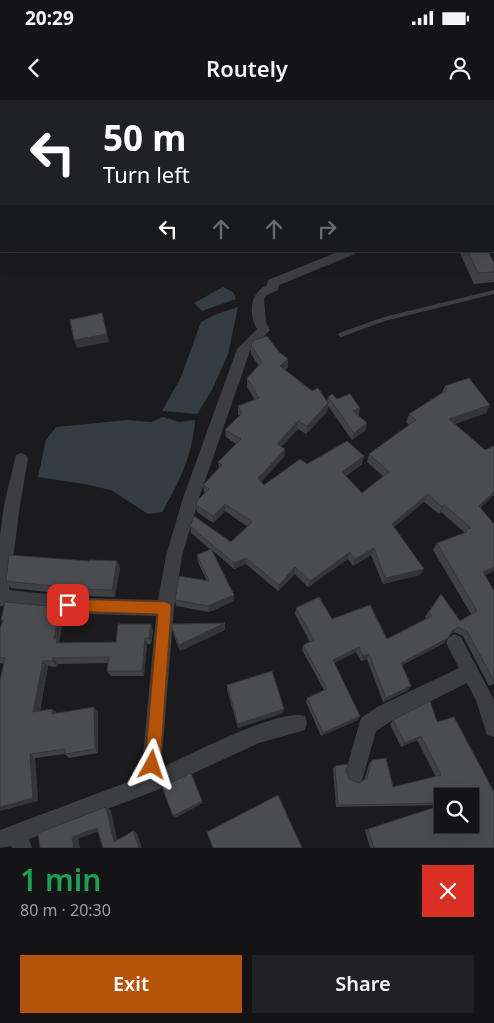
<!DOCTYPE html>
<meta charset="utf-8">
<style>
body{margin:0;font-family:"Noto Sans",sans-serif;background:#212123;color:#f1f3f6;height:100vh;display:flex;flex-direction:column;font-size:19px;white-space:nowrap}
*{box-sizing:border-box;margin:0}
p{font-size:16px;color:#9d9ea1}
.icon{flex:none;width:28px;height:28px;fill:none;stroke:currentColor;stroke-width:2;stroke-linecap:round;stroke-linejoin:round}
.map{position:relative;height:748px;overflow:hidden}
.side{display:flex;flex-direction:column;background:#141416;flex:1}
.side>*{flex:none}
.banner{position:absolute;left:0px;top:0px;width:495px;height:152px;box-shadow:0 5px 20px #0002,0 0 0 1px #333335;background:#202124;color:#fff;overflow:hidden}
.fabs{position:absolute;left:434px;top:688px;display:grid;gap:10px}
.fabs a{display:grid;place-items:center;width:45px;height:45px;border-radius:0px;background:#141416;box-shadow:0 5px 20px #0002,0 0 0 1px #333335;font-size:25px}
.pin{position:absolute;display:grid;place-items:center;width:42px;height:42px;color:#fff;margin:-21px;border-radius:10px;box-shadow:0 2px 8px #0006}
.me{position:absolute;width:55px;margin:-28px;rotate:5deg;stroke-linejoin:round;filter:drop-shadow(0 0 4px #0008)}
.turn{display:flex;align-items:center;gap:18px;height:105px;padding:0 20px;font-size:22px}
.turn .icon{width:65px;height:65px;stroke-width:2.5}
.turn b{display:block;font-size:35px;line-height:42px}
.lanes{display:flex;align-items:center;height:48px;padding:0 20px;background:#0003;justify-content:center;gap:25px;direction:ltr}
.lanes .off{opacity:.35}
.round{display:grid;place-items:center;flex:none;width:52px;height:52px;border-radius:0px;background:#212123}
.overview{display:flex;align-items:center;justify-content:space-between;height:85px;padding:0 20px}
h1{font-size:30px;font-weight:600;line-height:38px;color:#1e9e55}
.primary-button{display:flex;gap:10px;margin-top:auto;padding:10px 20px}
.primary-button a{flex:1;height:58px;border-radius:0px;background:#b45309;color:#fff;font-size:20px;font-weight:600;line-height:58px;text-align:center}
.primary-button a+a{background:#212123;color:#f1f3f6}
.status{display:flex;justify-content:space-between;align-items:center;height:35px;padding:0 25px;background:#141416;direction:ltr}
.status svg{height:14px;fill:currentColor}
header{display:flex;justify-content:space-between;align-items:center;height:65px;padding:0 20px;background:#141416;font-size:22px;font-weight:600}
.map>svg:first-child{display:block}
.water{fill:#343e42}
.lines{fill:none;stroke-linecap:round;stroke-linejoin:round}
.service{fill:#3c3e42;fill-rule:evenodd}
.minor{fill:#3c3e42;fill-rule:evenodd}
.wall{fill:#404144}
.shaded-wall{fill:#343537}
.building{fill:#4a4c4f;stroke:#343537}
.route{fill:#b45309;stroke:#753606}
</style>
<div class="status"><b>20:29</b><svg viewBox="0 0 49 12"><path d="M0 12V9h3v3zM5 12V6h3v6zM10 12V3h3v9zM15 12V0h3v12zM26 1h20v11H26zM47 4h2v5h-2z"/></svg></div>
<header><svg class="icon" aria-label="back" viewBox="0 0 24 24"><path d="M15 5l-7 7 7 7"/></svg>Routely<svg class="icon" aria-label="person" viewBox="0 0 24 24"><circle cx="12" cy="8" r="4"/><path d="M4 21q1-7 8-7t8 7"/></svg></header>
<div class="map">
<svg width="494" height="748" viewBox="0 0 494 748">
<rect width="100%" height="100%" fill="#1b1b1d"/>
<!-- water -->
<g class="water">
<polygon points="223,187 233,192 236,199 202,211 194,203"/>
<polygon points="238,207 228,254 212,290 197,314 162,311 181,277 201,222 214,215"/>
<path d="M163,317l16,5 16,-2c-2,34 -16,63 -33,92l-14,2 -37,-24 -27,-6 -46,-7 8,-37 10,-13 71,-7 24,2z"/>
</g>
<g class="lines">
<!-- service -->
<polygon class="service" points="494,190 494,194 385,221 341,237 338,235 339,233 384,217"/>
<!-- minor -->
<g class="minor">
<path d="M340,151h17l-2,3 -76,31 -1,5 -11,5 -3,4 2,24 4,7 -20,21 -51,147 -17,58 -8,52 -13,160c26,-12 120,-61 144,-52l2,7 -2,7 -46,13 -102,47 -128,49 3,9h-20l-1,-2 -11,2v-18l141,-53 15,-161 -72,-2 -84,-8v-70l4,-31 12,-50 5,-2 5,2 2,4 -8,46 -11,85 75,8 74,2 8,-44 17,-58 54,-149 20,-20c-9,-16 -7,-36 10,-44l1,-5z"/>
<polygon points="455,534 461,537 494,600 494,637 487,635 476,600 467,583 391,621 376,631 362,681 355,684 348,681 345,674 361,618 377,607 459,568 446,543 449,537"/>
</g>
</g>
<!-- wall -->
<g class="wall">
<polygon points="436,0 494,0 494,23 494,1 437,1"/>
<polygon points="459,151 488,151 494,163 494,182 474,184"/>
<polygon points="251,245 279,252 288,259 288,267 285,270 327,302 328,297 337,299 360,308 358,316 366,330 352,340 328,306 327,312 306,334 298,329 281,347 285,349 284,357 261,382 264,385 307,364 362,364 346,376 362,393 383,376 367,362 369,354 409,325 406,322 409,314 442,293 445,286 486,313 455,324 485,350 494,346 494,395 481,407 485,475 494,491 494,584 489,586 463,536 454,532 450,535 444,543 402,565 411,586 407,591 383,602 367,559 361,561 356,552 334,563 358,620 321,636 306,602 307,598 324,590 302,550 303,545 310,542 295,514 296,508 332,519 387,539 426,519 425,517 441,494 460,521 471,514 433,450 437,443 463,434 464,432 441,412 439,414 424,402 394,427 420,475 383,484 371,455 353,466 348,459 308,487 295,474 278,491 246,464 234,469 212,450 234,495 234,501 209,512 176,506 175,500 207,481 198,462 197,455 210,449 191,433 190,426 231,442 248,427 225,411 213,423 197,412 196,405 205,393 204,392 203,385 219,369 218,362 236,344 226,337 225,330 239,316 238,314 238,306 255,300 247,287 247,278 259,266 251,254"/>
<polygon points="89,461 117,461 120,468 115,497 84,496 11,488 6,481"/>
<polygon points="64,514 59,542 60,543 116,542 153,530 151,544 147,544 144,576 111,576 107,571 108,563 58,564 57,567 48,566 40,611 52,609 56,613 98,612 98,653 69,658 65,654 35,658 38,701 4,564 0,563 0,529 2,521 1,520"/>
<polygon points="225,523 225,530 180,551 174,536 172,529"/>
<polygon points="227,585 284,609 283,613 238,628 227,590"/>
<polygon points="393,620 437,622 494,748 370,748 365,730 368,729 470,724 442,696 442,705 336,707 333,669 335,666 346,672 349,679 359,683 364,680 369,664 372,660 393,687 436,677 417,640 401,647 390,624"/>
</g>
<!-- shaded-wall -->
<g class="shaded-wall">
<polygon points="102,213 109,242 77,248 74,240"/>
<polygon points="288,259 288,267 279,274 280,266"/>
<polygon points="328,303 327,312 306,334 307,326"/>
<polygon points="490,305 486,313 446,327 449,319"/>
<polygon points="360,308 359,315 351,318 353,311"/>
<polygon points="298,321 298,329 276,352 277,344"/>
<polygon points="367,323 366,330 352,340 354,333"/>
<polygon points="285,349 284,357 258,385 258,378"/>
<polygon points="364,356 362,364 340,379 342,372"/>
<polygon points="494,392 494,395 475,413 479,406"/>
<polygon points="428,394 424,402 389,431 392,424"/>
<polygon points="225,404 225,411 213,423 213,416"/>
<polygon points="444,405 441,412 439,414 442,407"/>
<polygon points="374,448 371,455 353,466 355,459"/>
<polygon points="350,452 348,459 308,487 310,481"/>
<polygon points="246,458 246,464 234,469 234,463"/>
<polygon points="117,461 120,468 115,497 112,490"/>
<polygon points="295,467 295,474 278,491 279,485"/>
<polygon points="494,467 494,471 478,479 483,472"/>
<polygon points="424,469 420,475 383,484 385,478"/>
<polygon points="234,495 234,501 209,512 208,506"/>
<polygon points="60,507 64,514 59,542 62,545 61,549 54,539"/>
<polygon points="225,523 225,530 180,551 179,545"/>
<polygon points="151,524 153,530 151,544 149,538"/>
<polygon points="458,527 454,532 447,536 452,531"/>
<polygon points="145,538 147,544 144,576 142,571"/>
<polygon points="448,538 444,543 398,567 401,563"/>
<polygon points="359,547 356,552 331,565 333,560"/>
<polygon points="369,554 367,559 361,561 363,556"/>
<polygon points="53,558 58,564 57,567 52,561"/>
<polygon points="43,561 48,566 39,616 33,612"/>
<polygon points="411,586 407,591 383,602 386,598"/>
<polygon points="94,607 98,612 98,653 95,649"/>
<polygon points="52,609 57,613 52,614"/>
<polygon points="284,609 283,613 238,628 238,624"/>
<polygon points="360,616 358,620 321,636 323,633"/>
<polygon points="421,636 417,640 401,647 405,643"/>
<polygon points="30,654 35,658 38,701 0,711 0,707"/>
<polygon points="192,676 203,703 175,718 173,716"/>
<polygon points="106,707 111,710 118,744 114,742"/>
<polygon points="97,728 102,730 78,739 80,748 74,748 72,737"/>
<polygon points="133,731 137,733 142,748 139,748"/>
</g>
<!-- building -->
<g class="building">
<polygon points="446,0 494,0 494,14 494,1 447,1"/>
<polygon points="468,151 488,151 494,163 494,172 478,173"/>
<polygon points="102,213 107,234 74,240 70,220"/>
<polygon points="267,236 279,252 288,259 280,266 312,291 318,288 328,303 307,326 298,321 277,344 285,349 258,378 264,385 300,359 307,364 347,341 364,356 342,372 362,393 389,372 369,354 416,320 409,314 447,290 445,286 469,278 490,305 449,319 485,350 494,346 494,392 479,406 494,424 494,467 483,472 494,491 494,581 467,531 458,527 452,531 448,538 401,563 411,586 386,598 369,554 363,556 359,547 333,560 360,616 323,633 307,598 327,589 303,545 314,540 296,508 319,497 332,519 370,505 387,539 432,516 429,512 441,494 460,521 477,511 437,443 467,432 465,430 471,428 444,405 442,407 428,394 392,424 424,469 385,478 374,448 355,459 350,452 310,481 295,467 279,485 246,458 234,463 190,426 194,416 231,442 252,422 225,404 213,416 196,405 197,401 209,389 203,385 222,365 218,362 241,339 225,330 242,313 238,306 259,298 247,278 262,262 251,245 255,240"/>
<polygon points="332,294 337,299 350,294 360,308 353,311 367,323 354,333 328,297"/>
<polygon points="211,449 234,495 208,506 175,500 179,476 209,481 197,455"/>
<polygon points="9,455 89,461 90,460 117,461 112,490 80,489 6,481"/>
<polygon points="5,502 60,507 54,539 57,539 56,543 116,542 118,524 151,524 149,538 145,538 142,571 107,571 109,557 53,558 52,561 43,561 33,612 52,609 52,614 94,607 95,649 65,654 65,649 30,654 33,698 0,707 0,580 5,558 0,558 0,529 3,520 1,520"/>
<polygon points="225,523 179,545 172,529 172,524"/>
<polygon points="272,571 284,609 238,624 227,585"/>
<polygon points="430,601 437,622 454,617 494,692 494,748 374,748 368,729 442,705 442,724 470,724 470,696 442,696 442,703 338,705 335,666 348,664 346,672 349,679 359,683 367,678 372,660 386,658 393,687 441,675 421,636 405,643 393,620"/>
<polygon points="191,673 202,701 173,716 162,687"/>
<polygon points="278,695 302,748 213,748 207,732"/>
<polygon points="106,707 114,742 133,731 139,748 103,748 97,728 72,737 74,748 40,748 38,733"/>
</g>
<!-- route -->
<polygon class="route" points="68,499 165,502 170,504 171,508 160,665 157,670 152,672 147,670 145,665 158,514 68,511 63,509 61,505 63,500"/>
</svg>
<div class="fabs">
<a><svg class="icon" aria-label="search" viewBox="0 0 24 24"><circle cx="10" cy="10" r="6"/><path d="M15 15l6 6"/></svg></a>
</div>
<div class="pin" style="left:68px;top:505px;background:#d93025"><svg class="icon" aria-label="arrive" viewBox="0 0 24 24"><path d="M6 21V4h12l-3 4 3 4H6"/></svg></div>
<svg class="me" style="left:152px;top:665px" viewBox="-20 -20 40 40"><path d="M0-17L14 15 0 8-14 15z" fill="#b45309" stroke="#fff" stroke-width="4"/></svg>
<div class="banner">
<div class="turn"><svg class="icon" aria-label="left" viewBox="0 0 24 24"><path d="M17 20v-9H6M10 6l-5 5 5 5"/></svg><div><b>50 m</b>Turn left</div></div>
<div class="lanes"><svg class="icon" aria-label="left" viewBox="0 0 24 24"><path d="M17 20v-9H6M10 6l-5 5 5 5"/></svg><svg class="icon off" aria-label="ahead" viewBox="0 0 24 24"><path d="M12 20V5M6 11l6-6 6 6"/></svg><svg class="icon off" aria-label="ahead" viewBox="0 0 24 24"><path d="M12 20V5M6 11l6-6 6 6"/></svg><svg class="icon off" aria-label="right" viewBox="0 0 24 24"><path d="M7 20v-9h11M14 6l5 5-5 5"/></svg></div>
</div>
</div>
<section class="side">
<div class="overview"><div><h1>1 min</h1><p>80 m · 20:30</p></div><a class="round" style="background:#d93025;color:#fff"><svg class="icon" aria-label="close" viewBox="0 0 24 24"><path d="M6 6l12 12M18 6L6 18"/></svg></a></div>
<div class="primary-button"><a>Exit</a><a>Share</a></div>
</section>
